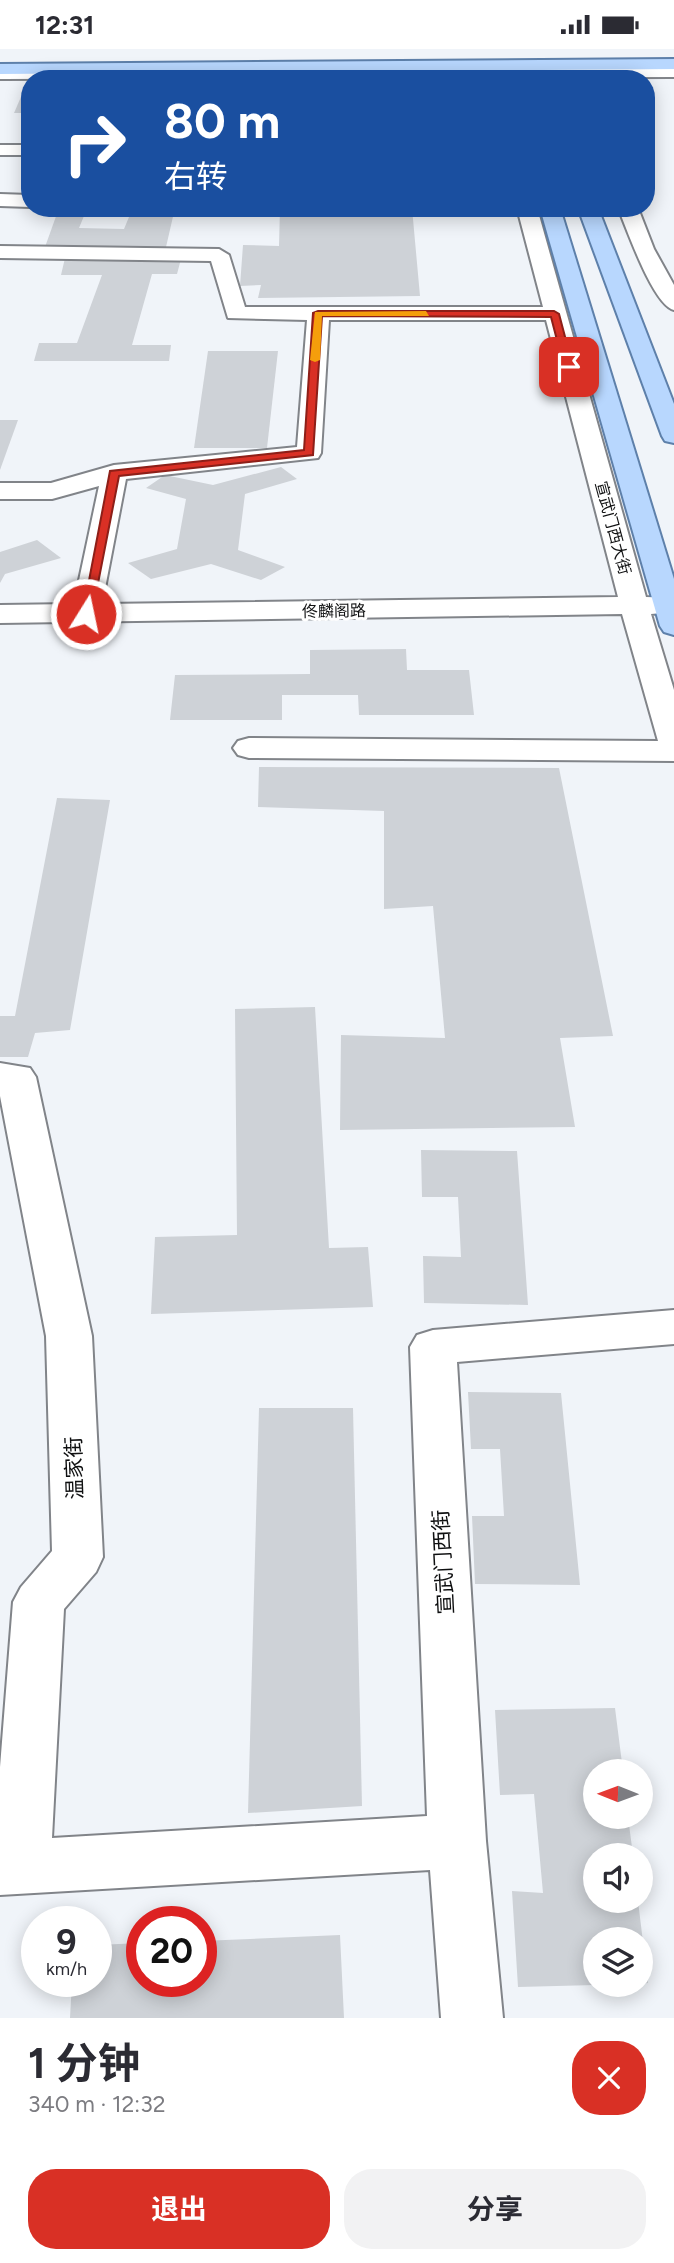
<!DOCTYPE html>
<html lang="zh">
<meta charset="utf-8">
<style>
body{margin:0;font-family:Figtree,"Noto Sans SC",sans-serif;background:#f2f2f3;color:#2b2b33;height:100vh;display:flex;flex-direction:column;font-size:26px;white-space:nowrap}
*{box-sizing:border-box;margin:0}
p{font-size:23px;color:#7c7c81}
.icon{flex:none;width:38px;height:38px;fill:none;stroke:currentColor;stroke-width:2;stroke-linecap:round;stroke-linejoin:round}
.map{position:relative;height:1969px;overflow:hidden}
.drawer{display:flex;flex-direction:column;background:#fff;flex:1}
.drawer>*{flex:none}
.guide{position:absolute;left:21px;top:21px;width:634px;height:147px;border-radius:28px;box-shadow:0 4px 18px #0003;background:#1a4fa0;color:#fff;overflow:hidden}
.needle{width:46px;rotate:271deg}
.buttons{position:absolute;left:583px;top:1710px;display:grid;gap:14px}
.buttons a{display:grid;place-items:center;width:70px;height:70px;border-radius:50%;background:#fff;box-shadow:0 4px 18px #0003;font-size:35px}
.speed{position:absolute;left:21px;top:1857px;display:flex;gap:14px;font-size:35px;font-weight:700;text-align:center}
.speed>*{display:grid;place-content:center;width:91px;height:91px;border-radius:50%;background:#fff;box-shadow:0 4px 18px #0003;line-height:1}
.speed small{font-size:18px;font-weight:400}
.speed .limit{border:10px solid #d22;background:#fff;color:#111}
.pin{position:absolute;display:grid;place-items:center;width:60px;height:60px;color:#fff;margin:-30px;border-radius:14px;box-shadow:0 4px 10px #0006}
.me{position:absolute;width:77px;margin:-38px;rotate:10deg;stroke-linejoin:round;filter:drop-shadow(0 0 5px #0008)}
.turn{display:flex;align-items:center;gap:24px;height:147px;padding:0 28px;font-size:32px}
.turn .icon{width:91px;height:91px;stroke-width:2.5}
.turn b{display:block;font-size:49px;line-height:60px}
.round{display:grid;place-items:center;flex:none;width:74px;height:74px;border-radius:28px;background:#f2f2f3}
.overview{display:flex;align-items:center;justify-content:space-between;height:119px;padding:0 28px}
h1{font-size:42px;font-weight:700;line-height:52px}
.primary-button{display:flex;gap:14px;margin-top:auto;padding:14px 28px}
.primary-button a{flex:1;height:80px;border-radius:28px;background:#d93025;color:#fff;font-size:28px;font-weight:700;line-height:80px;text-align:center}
.primary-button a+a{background:#f2f2f3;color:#2b2b33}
.status{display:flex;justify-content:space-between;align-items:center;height:49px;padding:0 35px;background:#fff;direction:ltr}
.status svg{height:19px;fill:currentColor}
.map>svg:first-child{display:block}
.building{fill:#ced2d7;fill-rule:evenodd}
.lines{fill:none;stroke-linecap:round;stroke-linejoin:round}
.minor-casing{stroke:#818489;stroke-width:4}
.major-casing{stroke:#5e80aa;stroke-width:4}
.minor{fill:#fff;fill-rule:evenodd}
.major{fill:#b8d7fe;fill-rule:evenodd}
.route{fill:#d93025;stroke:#8d1f18;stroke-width:2}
.slow{fill:#f59e0b}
.labels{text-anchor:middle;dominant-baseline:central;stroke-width:6;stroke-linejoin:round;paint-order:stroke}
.far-street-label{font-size:16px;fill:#0f1011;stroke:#fff}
.near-street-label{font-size:21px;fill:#0f1011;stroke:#fff}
</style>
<div class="status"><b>12:31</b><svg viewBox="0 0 49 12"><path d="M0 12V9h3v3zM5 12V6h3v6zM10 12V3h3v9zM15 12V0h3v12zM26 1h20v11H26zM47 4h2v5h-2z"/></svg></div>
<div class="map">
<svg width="674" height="1969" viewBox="0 0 674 1969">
<rect width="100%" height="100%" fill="#f0f4f9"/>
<!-- building -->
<g class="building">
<polygon points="27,34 30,64 14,64"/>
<path d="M59,159h116l-9,39h-121zM84,167l45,1 -5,12 -45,-1z"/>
<polygon points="280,159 412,159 420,247 258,249 261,236 240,237 243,196 279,197"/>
<polygon points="65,209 181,210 177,225 152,225 132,296 171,296 169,312 34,312 39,294 77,294 102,226 61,226"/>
<polygon points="208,302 278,302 267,399 194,399"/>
<polygon points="0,371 18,371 0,421"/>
<polygon points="281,418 297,430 245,445 238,501 285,518 261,531 211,515 151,530 128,514 177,500 186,450 146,439 165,426 213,436"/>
<polygon points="37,491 61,509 5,525 0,534 0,503"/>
<polygon points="406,600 407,621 469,621 474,666 359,666 358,646 282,646 282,671 170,671 175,626 310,625 310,601"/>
<polygon points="259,718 559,719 613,987 560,989 575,1078 340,1081 341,986 445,989 433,857 384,860 384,762 258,758"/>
<polygon points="57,749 110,751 70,981 35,984 28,1008 0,1008 0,967 15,967"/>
<polygon points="315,958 329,1199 368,1198 373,1258 151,1265 155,1188 237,1186 235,960"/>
<polygon points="421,1101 517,1102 528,1256 424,1254 423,1207 461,1208 458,1148 422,1148"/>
<polygon points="468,1343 561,1344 580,1536 475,1535 472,1467 504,1467 500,1400 471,1400"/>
<polygon points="259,1359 353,1359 362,1757 248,1764"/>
<polygon points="615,1659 623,1722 595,1722 595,1768 628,1768 633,1806 595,1806 595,1852 638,1852 648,1934 640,1935 640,1890 595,1890 595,1936 518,1938 512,1842 543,1844 534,1745 500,1746 495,1661"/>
<polygon points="340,1886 344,1969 70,1969 72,1932 96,1932 96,1896 142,1894 142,1932 201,1932 201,1892"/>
</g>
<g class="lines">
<!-- minor casing -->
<g class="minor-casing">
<g id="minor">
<polygon points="674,18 674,28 0,30 0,20"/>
<rect x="0" y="96" width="30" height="10"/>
<polygon points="0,145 30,146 30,158 0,157"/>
<path d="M517,159h20l109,389 28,1v14l-23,2 23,76v71l-425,-3 -11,-3 -5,-7 5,-7 11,-3 409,3 -36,-127 -622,9v-18l74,-1 25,-118 -47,13h-52v-16h51l63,-18 183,-18 10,-127 -79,-2 -17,-57 -211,-3v-12l219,3 10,6 16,52h298zM329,271h217l72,277 -516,7 24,-125 192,-21 3,-5z"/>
<path d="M618,159h20l16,41 20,36v25c-21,-5 -47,-81 -56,-102z"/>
<polygon points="0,1014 30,1019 36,1028 92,1287 103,1508 96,1523 64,1560 52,1789 427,1767 410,1298 417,1286 433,1281 674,1261 674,1295 457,1313 486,1792 503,1969 441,1969 430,1821 0,1846 0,1718 13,1553 21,1538 52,1502 46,1287 0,1047"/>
</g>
</g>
<!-- major casing -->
<g class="major-casing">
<g id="major">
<polygon points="674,10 674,20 0,25 0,15"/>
<polygon points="540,159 560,159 674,530 674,586 664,583 660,577"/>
<polygon points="578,159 598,159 674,355 674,394 665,392 662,387"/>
</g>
</g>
<!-- minor -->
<use href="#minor" class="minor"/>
<!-- major -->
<use href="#major" class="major"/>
</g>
<!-- route -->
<polygon class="route" points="318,262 554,262 559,265 573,318 569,321 564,318 551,268 322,267 313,406 119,427 92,565 82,568 110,422 304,401 313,264"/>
<!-- slow -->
<polygon class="slow" points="426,262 429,267 322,267 320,311 315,313 310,311 315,263"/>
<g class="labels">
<!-- far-street labels -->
<g class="far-street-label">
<text transform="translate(613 479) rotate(75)">宣武门西大街</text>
<text transform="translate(334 562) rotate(-1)">佟麟阁路</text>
</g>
<!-- near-street labels -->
<g class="near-street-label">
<text transform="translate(74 1419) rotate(-92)">温家街</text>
<text transform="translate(443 1513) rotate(-93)">宣武门西街</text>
</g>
</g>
</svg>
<div class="buttons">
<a><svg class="needle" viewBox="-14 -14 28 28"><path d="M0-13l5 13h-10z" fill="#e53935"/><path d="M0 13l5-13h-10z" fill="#7c7c81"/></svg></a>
<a><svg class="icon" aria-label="sound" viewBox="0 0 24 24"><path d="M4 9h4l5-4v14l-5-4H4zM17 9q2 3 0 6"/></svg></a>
<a><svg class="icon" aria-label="layers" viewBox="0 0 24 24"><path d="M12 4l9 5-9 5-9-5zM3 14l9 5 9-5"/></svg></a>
</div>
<div class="speed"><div>9<small>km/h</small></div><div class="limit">20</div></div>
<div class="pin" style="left:569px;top:318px;background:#d93025"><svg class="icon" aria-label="arrive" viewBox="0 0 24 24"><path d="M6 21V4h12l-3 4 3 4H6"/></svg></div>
<svg class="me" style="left:86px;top:565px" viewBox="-20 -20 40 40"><circle r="17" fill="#d93025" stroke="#fff" stroke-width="3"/><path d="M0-11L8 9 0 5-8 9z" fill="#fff"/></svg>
<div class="guide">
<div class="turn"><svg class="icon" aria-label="right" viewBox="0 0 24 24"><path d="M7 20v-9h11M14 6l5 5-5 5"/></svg><div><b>80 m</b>右转</div></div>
</div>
</div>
<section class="drawer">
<div class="overview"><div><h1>1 分钟</h1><p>340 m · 12:32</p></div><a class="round" style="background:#d93025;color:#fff"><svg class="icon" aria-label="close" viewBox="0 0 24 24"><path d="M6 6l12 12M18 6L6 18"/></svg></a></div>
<div class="primary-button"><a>退出</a><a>分享</a></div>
</section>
